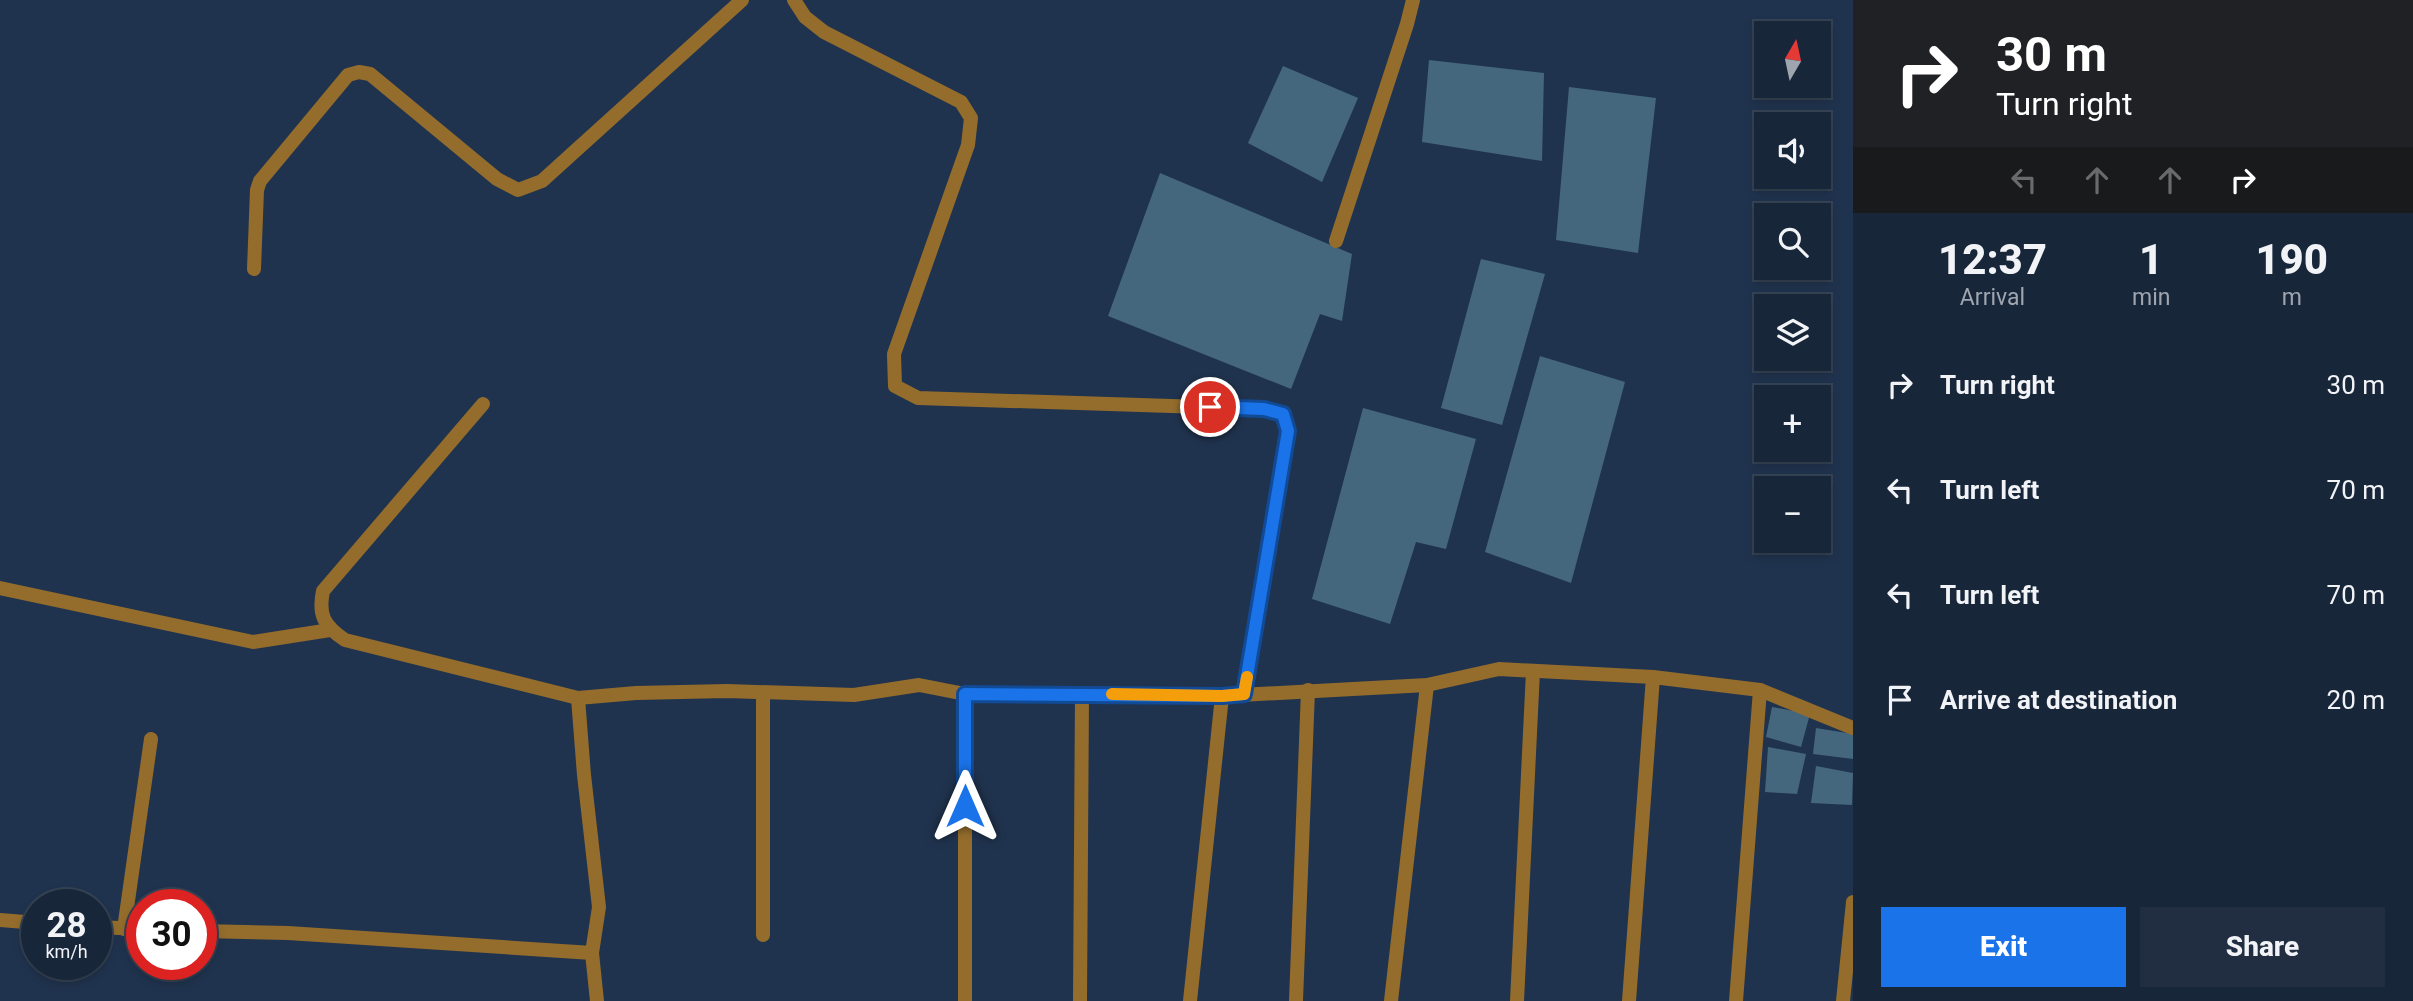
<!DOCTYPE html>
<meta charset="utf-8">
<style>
body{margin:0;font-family:Roboto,sans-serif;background:#212e42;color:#f1f3f6;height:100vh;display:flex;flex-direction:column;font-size:26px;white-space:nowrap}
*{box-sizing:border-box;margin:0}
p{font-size:23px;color:#9fa5af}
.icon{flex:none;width:38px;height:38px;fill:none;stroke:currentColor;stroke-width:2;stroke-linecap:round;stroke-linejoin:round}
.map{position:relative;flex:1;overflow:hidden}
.side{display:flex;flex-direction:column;background:#18263a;width:560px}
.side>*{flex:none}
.banner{background:#202124;color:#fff;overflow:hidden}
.needle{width:46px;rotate:9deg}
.tools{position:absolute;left:1754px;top:21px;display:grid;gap:14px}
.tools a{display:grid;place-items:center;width:77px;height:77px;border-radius:0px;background:#18263a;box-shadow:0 4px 10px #0003,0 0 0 2px #364354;font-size:35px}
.speed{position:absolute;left:21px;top:889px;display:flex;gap:14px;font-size:35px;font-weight:700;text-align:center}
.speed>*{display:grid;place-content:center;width:91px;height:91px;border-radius:50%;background:#18263a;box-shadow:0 4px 10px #0003,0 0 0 2px #364354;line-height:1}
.speed small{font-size:18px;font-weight:400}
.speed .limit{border:10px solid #d22;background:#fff;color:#111}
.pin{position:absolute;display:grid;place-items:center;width:60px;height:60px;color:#fff;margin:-30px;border:4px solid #fff;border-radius:50%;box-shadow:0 2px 7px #0007}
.me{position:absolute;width:77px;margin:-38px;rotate:0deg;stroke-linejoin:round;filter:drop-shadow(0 0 5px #0008)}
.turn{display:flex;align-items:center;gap:24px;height:147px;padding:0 28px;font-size:32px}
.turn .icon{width:91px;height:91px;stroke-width:2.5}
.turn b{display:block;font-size:49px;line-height:60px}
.lanes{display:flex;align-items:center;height:66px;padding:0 28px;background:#0003;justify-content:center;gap:35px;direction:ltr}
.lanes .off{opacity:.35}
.eta{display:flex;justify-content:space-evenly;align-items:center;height:119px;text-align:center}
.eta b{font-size:42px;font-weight:800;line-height:49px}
.action{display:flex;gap:14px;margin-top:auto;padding:14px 28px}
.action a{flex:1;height:80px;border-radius:0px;background:#1a73e8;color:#fff;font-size:28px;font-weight:800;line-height:80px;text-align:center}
.action a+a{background:#212e42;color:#f1f3f6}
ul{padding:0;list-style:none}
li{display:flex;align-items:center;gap:21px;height:105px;padding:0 28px}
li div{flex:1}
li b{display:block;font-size:26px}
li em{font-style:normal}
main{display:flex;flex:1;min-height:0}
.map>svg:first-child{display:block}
.building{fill:#44677d}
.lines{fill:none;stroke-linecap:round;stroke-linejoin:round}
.service{stroke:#946d2c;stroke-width:14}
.minor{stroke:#946d2c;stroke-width:14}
.route-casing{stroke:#114b97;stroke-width:18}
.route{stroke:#1a73e8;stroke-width:12}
.slow{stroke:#f59e0b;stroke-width:12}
</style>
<main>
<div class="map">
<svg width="1853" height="1001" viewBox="0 0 1853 1001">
<rect width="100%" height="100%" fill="#20334e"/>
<!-- building -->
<g class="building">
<polygon points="1429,60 1544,73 1542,161 1422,142"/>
<polygon points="1283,66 1358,98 1322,182 1248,143"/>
<polygon points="1569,87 1656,98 1638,253 1556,240"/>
<polygon points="1160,173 1352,254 1342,321 1320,314 1291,389 1108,316"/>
<polygon points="1481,259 1545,274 1502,425 1441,408"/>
<polygon points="1540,356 1625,382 1571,583 1485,552"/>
<polygon points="1363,408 1476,439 1446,549 1416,542 1390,624 1312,599"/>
<polygon points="1772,707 1810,714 1801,747 1766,737"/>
<polygon points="1816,728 1853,734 1853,759 1813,754"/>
<polygon points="1768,747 1806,754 1797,794 1765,792"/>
<polygon points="1816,766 1853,773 1852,805 1811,803"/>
</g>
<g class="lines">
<!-- service -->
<g class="service">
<polyline points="1336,241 1407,24 1413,0"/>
<polyline points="124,929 151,739"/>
</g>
<!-- minor -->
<g class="minor">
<polyline points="794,0 805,17 824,32 961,102 971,118 968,145 894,354 895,386 918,398 1264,409 1283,414 1288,431 1244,694"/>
<polyline points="254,269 257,190 260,181 348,75 359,72 370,74 497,179 518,190 542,181 742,0"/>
<path d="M483,404l-160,187c-5,24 1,35 22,49l233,58"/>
<polyline points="0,588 253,642 330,630"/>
<polyline points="965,694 965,1001"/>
<polyline points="0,920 37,923"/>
<polyline points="96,927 142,929"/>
<polyline points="201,931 288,933 592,953 599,907 584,775 578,698 636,693 727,691 854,695 919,685 965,694 1222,696 1427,685 1499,669 1653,677 1760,690 1853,728"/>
<polyline points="763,935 763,693"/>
<polyline points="592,953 597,1001"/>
<polyline points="1080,1001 1082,694"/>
<polyline points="1190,1001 1222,696"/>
<polyline points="1296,1001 1308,690"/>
<polyline points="1391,1001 1427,685"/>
<polyline points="1517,1001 1533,671"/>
<polyline points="1629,1001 1653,677"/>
<polyline points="1736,1001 1760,690"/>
<polyline points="1843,1001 1853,902"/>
</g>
</g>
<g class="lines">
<!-- route casing -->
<g class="route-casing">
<polyline id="route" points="965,806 965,694 1222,696 1244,694 1288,431 1283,414 1264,409 1210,407"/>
</g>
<!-- route -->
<use href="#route" class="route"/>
<!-- slow -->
<polyline class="slow" points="1112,694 1222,696 1244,694 1247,677"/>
</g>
</svg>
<div class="tools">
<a><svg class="needle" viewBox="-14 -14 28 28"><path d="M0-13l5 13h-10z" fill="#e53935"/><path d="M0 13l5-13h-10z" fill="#9fa5af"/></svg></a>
<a><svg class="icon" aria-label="sound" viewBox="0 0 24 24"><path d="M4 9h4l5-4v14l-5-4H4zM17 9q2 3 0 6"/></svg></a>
<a><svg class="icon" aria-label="search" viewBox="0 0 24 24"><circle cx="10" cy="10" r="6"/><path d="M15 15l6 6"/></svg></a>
<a><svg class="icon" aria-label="layers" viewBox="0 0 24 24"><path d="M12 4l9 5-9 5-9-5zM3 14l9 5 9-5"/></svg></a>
<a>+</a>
<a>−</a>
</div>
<div class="speed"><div>28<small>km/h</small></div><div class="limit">30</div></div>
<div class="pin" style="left:1210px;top:407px;background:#d93025"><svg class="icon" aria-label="arrive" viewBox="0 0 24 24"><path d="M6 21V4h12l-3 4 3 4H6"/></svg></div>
<svg class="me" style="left:965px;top:806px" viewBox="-20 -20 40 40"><path d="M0-17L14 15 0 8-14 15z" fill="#1a73e8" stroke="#fff" stroke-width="4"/></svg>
</div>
<section class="side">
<div class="banner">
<div class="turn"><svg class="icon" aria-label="right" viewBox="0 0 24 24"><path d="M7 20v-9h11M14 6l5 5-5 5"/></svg><div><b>30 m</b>Turn right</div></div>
<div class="lanes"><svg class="icon off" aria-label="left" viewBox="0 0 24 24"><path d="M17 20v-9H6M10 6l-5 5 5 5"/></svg><svg class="icon off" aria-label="ahead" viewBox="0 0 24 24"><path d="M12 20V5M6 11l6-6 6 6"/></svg><svg class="icon off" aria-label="ahead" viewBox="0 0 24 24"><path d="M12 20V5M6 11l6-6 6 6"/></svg><svg class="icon" aria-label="right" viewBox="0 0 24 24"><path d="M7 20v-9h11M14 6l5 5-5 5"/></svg></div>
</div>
<div class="eta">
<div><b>12:37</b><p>Arrival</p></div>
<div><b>1</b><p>min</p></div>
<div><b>190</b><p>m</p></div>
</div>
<ul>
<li><svg class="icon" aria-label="right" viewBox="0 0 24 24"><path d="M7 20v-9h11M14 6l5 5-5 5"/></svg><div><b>Turn right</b></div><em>30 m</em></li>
<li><svg class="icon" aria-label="left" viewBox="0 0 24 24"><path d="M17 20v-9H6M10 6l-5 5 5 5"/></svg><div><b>Turn left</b></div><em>70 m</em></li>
<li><svg class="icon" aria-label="left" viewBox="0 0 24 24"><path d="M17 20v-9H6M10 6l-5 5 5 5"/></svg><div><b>Turn left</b></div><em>70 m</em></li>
<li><svg class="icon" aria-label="arrive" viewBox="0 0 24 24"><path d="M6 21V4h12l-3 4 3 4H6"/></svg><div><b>Arrive at destination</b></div><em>20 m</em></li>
</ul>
<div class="action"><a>Exit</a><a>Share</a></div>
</section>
</main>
